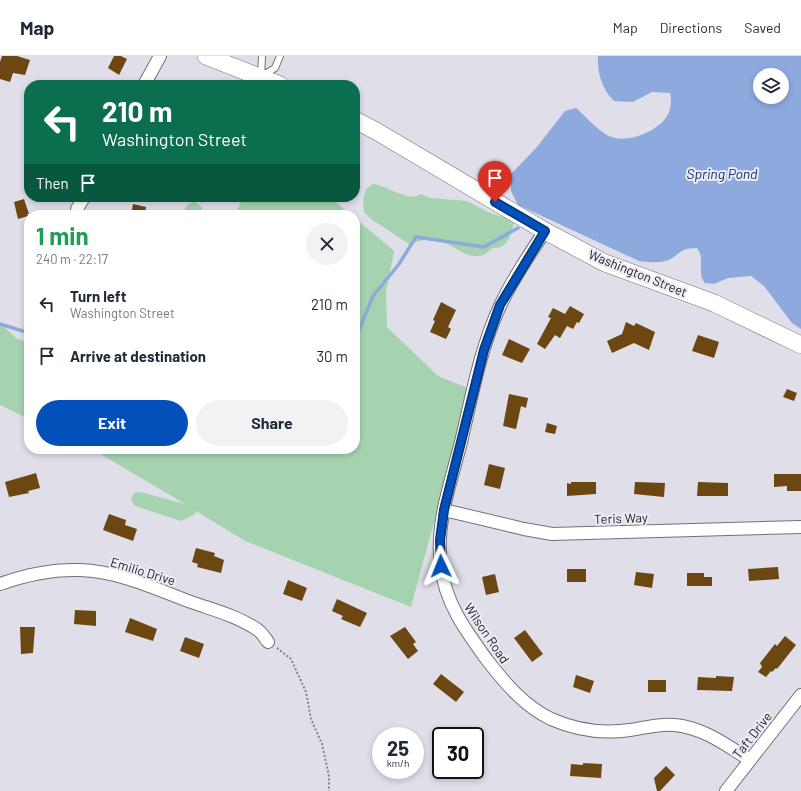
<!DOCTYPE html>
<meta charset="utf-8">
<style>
body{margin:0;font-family:Barlow,sans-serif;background:#f2f2f3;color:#1f2937;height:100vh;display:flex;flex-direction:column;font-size:15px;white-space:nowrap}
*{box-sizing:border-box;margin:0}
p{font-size:13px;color:#747a83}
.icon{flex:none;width:22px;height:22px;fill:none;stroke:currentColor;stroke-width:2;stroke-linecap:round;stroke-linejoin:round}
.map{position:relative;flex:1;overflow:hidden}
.drawer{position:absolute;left:24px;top:154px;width:336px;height:244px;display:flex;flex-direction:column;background:#fff;border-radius:16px;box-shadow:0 2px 6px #0003}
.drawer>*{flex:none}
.guide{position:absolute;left:24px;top:24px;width:336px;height:122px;border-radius:16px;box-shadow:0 2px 6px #0003;background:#0b6e4f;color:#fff;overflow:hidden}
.tools{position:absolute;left:753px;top:12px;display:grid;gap:8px}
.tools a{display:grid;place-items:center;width:36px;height:36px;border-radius:50%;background:#fff;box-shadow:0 2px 6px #0003;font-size:20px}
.speed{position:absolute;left:372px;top:671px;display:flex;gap:8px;font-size:20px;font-weight:700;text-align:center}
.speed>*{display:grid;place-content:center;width:52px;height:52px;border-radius:50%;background:#fff;box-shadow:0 2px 6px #0003;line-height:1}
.speed small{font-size:10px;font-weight:400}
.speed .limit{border:2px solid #111;border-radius:6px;background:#fff;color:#111}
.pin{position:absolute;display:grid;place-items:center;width:34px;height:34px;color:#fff;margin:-41px -17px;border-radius:50% 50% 50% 0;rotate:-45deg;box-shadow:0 0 4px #0007}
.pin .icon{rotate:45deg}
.me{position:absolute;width:44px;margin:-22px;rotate:358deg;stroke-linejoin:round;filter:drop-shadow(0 0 3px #0008)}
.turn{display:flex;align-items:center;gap:14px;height:84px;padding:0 12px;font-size:18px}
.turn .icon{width:52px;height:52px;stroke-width:2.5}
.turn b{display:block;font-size:28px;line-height:34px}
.then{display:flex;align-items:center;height:38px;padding:0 12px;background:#0003;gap:8px;font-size:15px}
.round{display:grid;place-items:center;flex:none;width:42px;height:42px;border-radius:21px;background:#f2f2f3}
.headline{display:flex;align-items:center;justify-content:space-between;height:68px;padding:0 12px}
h1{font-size:24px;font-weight:700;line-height:30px;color:#1e9e55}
.button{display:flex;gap:8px;margin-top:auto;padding:8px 12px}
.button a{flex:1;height:46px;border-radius:24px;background:#0350ba;color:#fff;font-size:16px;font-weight:700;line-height:46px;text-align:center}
.button a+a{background:#f2f2f3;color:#1f2937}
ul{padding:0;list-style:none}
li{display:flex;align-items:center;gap:12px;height:52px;padding:0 12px}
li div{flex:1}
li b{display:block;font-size:15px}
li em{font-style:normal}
header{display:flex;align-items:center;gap:24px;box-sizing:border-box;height:56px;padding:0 20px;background:#fff;border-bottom:1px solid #e0e1e3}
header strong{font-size:19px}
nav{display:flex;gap:22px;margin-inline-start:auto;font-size:14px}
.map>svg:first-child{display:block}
.green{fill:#a6d3af}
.water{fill:#8da9de;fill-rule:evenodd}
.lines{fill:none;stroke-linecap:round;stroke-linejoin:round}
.stream{stroke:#8da9de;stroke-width:3.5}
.building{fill:#6d4711}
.service-casing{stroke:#72727b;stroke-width:8}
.minor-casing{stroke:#72727b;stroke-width:14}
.secondary-casing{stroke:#72727b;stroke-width:18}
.path{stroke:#84838b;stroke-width:2;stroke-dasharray:2 2;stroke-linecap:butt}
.service{stroke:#fff;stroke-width:6}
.minor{stroke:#fff;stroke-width:12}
.secondary{stroke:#fff;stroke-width:17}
.route-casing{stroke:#023479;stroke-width:10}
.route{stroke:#0350ba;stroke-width:7}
.labels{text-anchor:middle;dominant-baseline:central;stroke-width:4;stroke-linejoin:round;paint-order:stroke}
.street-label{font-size:13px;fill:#232327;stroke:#ecebf6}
.water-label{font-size:14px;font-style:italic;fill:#13306f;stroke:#ecebf6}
</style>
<header>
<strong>Map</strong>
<nav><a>Map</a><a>Directions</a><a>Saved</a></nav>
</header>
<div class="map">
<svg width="801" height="735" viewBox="0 0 801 735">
<rect width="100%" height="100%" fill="#dfdee9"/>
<!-- green -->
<g class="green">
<path d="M373,128c13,1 37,19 47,10l11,4 36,3 21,11 26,9c-2,12 -6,28 -21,27 -3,2 -7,6 -10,7 -18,6 -32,-14 -49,-16 -8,-1 -18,4 -25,5l-38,-25 -7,-7 -1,-12 3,-11z"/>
<polygon points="243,141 330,141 351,159 235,159"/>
<polygon points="194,145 202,151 201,159 181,159 187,149"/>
<polygon points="355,162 394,195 386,236 387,271 438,320 470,333 411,551 245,485 196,455 195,458 181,465 135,450 131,443 134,437 140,436 185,448 92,393 355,393"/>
<polygon points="0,267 17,283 29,286 29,363 0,349"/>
</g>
<!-- water -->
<path class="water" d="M598,0h203v273l-9,-6 -28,-37 -13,-10 -23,2 -14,6 -9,-1c-9,-10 1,-24 -8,-35 -17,1 -14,3 -26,11 -9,5 -23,3 -32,2l-121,-56 -7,-14v-17l26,-27 28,-36 11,-3c7,6 25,25 33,28 16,8 45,-3 56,-17 6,-7 7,-18 5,-26l-18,-1 -19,10 -19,-1c-12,-12 -17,-28 -16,-45zM760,19h22v22h-22z"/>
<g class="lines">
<!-- stream -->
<g class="stream">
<polyline points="0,268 29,277"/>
<polyline points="355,284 373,240 399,208 416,181 484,191 518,172"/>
</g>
</g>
<!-- building -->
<g class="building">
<polygon points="2,0 17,0 30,4 25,19 13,17 10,26 0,23 0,6"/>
<polygon points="114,0 121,0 127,3 119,19 108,12"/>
<polygon points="24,143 29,158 27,158 28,160 18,163 14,146"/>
<polygon points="133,148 146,151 145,159 131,159"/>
<polygon points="441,246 456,254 448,271 451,273 446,283 430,276 435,265 433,264"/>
<polygon points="570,250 584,258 579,267 577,266 573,273 567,270 560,282 555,279 545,293 537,288 551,262 548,261 553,252 565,258"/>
<polygon points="626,266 634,270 636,267 655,276 649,294 634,287 612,297 607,285 622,278"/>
<polygon points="698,279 719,286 714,302 692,295"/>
<polygon points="509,283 530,293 522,307 502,299"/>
<polygon points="787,333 797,337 794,345 783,341"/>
<polygon points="509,338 528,342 526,352 521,350 516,373 503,370"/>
<polygon points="547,367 557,370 555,378 545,376"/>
<polygon points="489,408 505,412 500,433 484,429"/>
<polygon points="36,417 40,432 28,435 29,437 9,441 5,426"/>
<polygon points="774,418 801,418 801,435 787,435 787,430 774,431"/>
<polygon points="571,426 596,426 596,438 567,440 567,427 571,428"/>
<polygon points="635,426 665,427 664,441 634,438"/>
<polygon points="698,426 728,427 728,440 697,440"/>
<polygon points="109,458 126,464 125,469 137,473 133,485 103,474"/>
<polygon points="196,492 215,497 214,500 224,504 221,517 197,511 198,508 192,506"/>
<polygon points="778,511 779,523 749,525 748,513"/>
<rect x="567" y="513" width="19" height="13"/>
<polygon points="636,516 654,518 652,532 634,529"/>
<polygon points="687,517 704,517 704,521 712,521 712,530 687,530"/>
<polygon points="495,518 499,536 486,539 482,521"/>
<polygon points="288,524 307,532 302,545 283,538"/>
<polygon points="337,543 367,557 360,571 341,563 343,560 332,555"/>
<polygon points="75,554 96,555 96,570 74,568"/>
<polygon points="130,562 157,573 153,585 125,576"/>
<polygon points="20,571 35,571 33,597 21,598"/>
<polygon points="405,571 416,586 413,588 418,595 408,603 390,580"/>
<polygon points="525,574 543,598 532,606 514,582"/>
<polygon points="785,580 796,589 777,613 776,612 772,616 771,615 766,621 758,616 762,611 760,607 775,588 777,590"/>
<polygon points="185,581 204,588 199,602 180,595"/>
<polygon points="441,618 464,636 456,646 433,628"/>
<polygon points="576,619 594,625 590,637 573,631"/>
<polygon points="716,620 734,621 732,635 697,634 698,621 716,622"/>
<rect x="648" y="624" width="18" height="12"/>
<polygon points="583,707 602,708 601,722 570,720 571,708 583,709"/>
<polygon points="666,710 675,719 660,735 657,735 654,722"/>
</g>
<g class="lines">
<!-- service casing -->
<g class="service-casing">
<g id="service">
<polyline points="261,20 262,0"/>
<polyline points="262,20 275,12 280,0"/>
</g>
</g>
<!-- minor casing -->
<g class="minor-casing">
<g id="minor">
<polyline points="144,29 160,0"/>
<polyline points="77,153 84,141"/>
<path d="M545,175c-16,24 -33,49 -45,75 -20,43 -28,90 -39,136 -10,40 -26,82 -20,124 4,37 25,65 46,94 18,23 37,46 64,59 25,11 52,15 79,11 15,-2 30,-7 45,-5 29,3 51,20 75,35"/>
<polyline points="444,454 524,473 552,478 801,471"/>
<path d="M0,528c25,-9 53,-15 80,-14 38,1 76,19 111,32 22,8 47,14 67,28 4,3 7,8 10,12"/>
<polyline points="726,735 801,639"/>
</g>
</g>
<!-- secondary casing -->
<g class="secondary-casing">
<g id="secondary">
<polyline points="206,0 280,29"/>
<polyline points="355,64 376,75 545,175 605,207 714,247 801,289"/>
</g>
</g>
<!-- path -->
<polyline class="path" points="277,592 291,603 306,636 311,663 322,688 329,720 329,735"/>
<!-- service -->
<use href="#service" class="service"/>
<!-- minor -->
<use href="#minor" class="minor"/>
<!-- secondary -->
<use href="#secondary" class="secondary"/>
</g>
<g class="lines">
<!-- route casing -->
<g class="route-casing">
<polyline id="route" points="441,510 440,484 444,454 484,294 500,249 545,175 495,146"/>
</g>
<!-- route -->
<use href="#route" class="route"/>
</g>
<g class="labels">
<!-- street labels -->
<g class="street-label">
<text transform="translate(638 217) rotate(22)">Washington Street</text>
<text transform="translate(621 462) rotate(-2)">Teris Way</text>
<text transform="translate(143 515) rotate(17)">Emilio Drive</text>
<text transform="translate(487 577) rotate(56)">Wilson Road</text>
<text transform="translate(752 679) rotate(-52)">Taft Drive</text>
</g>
<!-- water labels -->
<g class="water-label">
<text x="722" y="117">Spring Pond</text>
</g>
</g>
</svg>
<div class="tools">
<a><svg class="icon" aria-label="layers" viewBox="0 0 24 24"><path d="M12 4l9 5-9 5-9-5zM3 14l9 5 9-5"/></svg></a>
</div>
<div class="speed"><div>25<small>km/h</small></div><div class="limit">30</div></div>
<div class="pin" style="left:495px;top:146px;background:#d93025"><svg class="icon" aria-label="arrive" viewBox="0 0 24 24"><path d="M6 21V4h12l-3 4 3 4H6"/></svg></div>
<svg class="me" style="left:441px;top:510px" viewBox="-20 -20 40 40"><path d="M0-17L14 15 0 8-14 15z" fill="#0350ba" stroke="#fff" stroke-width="4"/></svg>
<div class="guide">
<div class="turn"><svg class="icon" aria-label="left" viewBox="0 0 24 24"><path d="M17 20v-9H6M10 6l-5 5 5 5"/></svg><div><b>210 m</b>Washington Street</div></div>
<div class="then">Then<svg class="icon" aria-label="arrive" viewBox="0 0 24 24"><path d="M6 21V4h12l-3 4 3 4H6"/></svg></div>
</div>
<section class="drawer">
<div class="headline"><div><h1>1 min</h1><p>240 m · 22:17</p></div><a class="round"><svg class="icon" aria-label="close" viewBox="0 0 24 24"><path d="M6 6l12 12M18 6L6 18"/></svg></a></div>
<ul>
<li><svg class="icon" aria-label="left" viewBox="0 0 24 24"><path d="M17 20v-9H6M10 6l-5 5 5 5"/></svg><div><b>Turn left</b><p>Washington Street</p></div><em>210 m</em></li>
<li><svg class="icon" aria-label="arrive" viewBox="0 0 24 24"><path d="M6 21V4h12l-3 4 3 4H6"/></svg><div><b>Arrive at destination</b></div><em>30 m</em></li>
</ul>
<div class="button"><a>Exit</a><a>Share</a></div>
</section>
</div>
